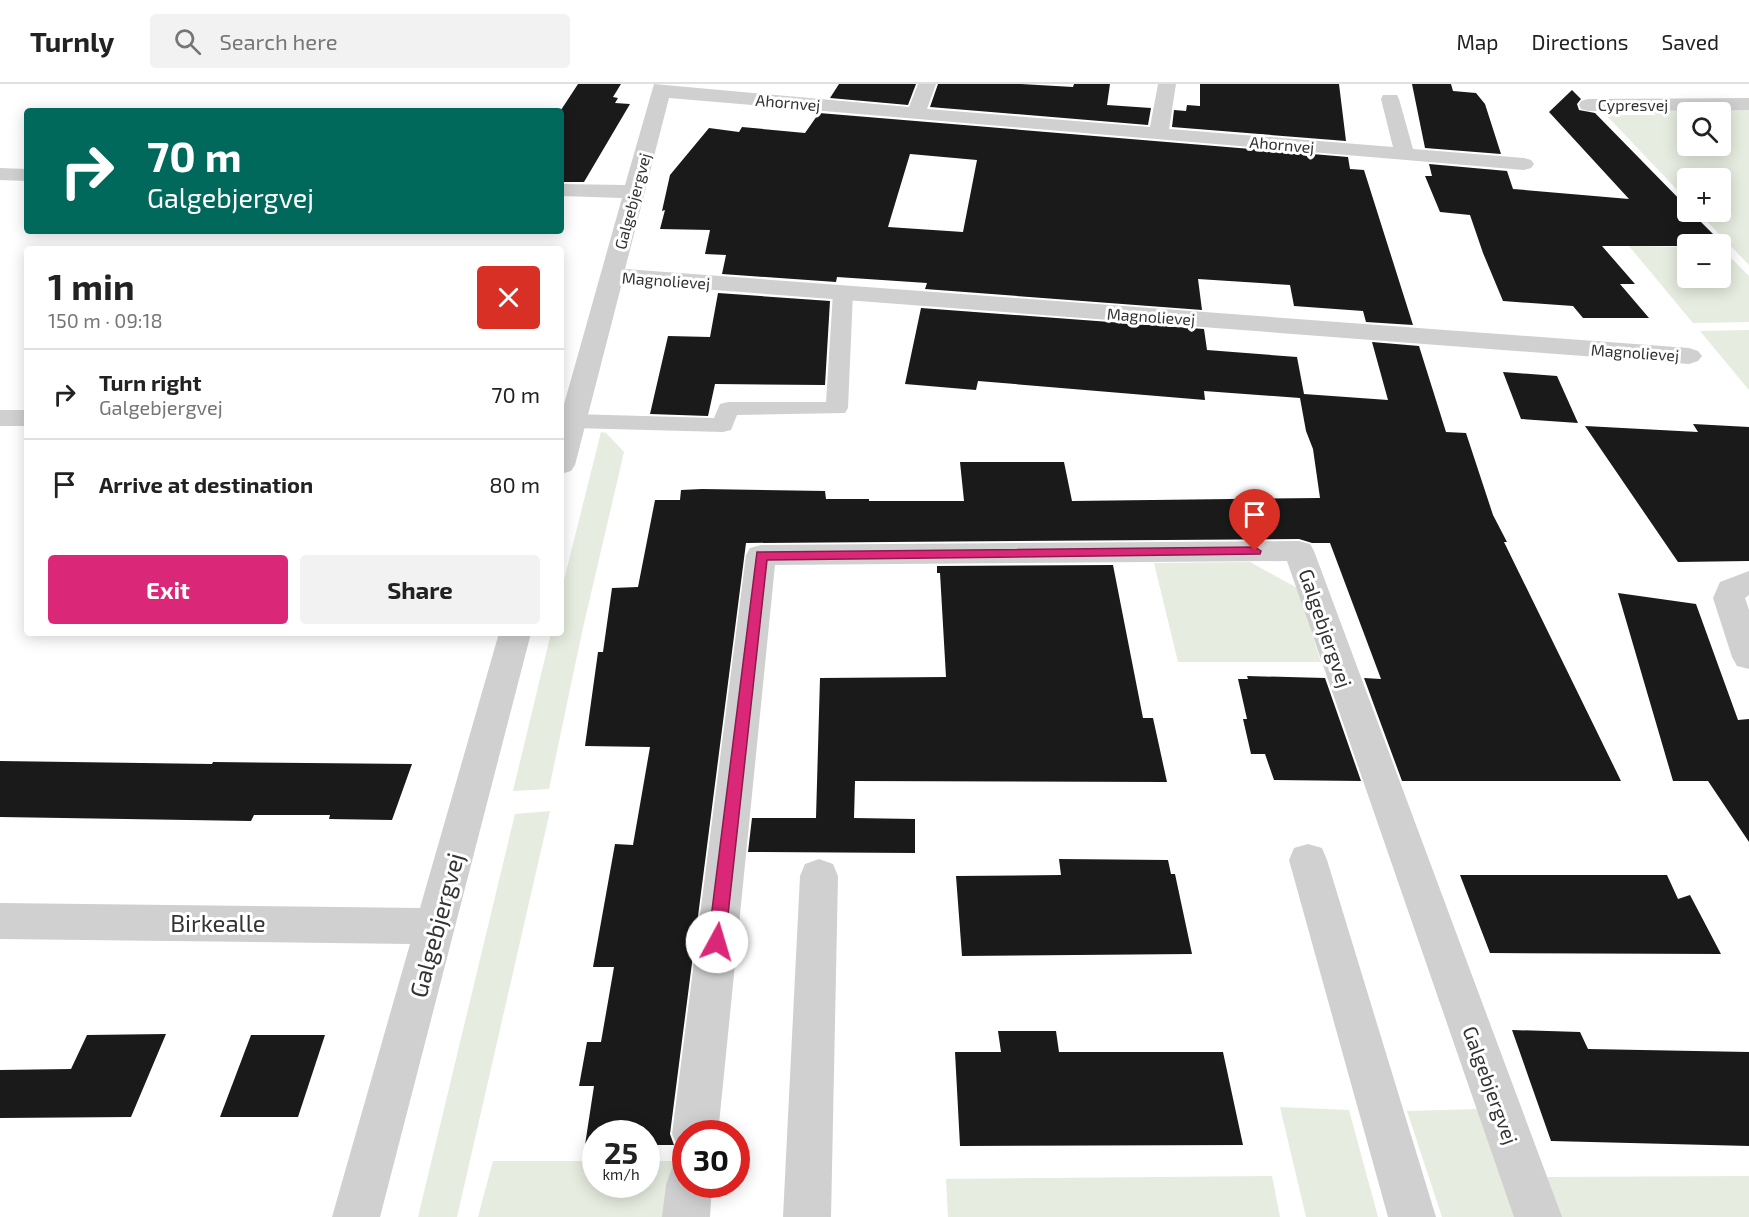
<!DOCTYPE html>
<meta charset="utf-8">
<style>
body{margin:0;font-family:"Exo 2",sans-serif;background:#f2f2f2;color:#222;height:100vh;display:flex;flex-direction:column;font-size:22px;white-space:nowrap}
*{box-sizing:border-box;margin:0}
p{font-size:20px;color:#767676}
.icon{flex:none;width:33px;height:33px;fill:none;stroke:currentColor;stroke-width:2;stroke-linecap:round;stroke-linejoin:round}
.map{position:relative;flex:1;overflow:hidden}
.drawer{position:absolute;left:24px;top:162px;width:540px;height:390px;display:flex;flex-direction:column;background:#fff;border-radius:6px;box-shadow:0 3px 15px #0003}
.drawer>*{flex:none}
.guide{position:absolute;left:24px;top:24px;width:540px;height:126px;border-radius:6px;box-shadow:0 3px 15px #0003;background:#00695c;color:#fff;overflow:hidden}
.fabs{position:absolute;left:1677px;top:18px;display:grid;gap:12px}
.fabs a{display:grid;place-items:center;width:54px;height:54px;border-radius:6px;background:#fff;box-shadow:0 3px 15px #0003;font-size:30px}
.speed{position:absolute;left:582px;top:1036px;display:flex;gap:12px;font-size:30px;font-weight:700;text-align:center}
.speed>*{display:grid;place-content:center;width:78px;height:78px;border-radius:50%;background:#fff;box-shadow:0 3px 15px #0003;line-height:1}
.speed small{font-size:15px;font-weight:400}
.speed .limit{border:9px solid #d22;background:#fff;color:#111}
.pin{position:absolute;display:grid;place-items:center;width:51px;height:51px;color:#fff;margin:-62px -26px;border-radius:50% 50% 50% 0;rotate:-45deg;box-shadow:0 0 6px #0007}
.pin .icon{rotate:45deg}
.me{position:absolute;width:66px;margin:-33px;rotate:6deg;stroke-linejoin:round;filter:drop-shadow(0 0 4px #0008)}
.turn{display:flex;align-items:center;gap:21px;height:126px;padding:0 24px;font-size:27px}
.turn .icon{width:78px;height:78px;stroke-width:2.5}
.turn b{display:block;font-size:42px;line-height:51px}
.round{display:grid;place-items:center;flex:none;width:63px;height:63px;border-radius:6px;background:#f2f2f2}
.headline{display:flex;align-items:center;justify-content:space-between;height:102px;padding:0 24px}
h1{font-size:36px;font-weight:700;line-height:45px}
.primary-button{display:flex;gap:12px;margin-top:auto;padding:12px 24px}
.primary-button a{flex:1;height:69px;border-radius:6px;background:#db2777;color:#fff;font-size:24px;font-weight:700;line-height:69px;text-align:center}
.primary-button a+a{background:#f2f2f2;color:#222}
ul{padding:0;list-style:none}
li{display:flex;align-items:center;gap:18px;height:90px;padding:0 24px;border-top:2px solid #e0e0e0}
li div{flex:1}
li b{display:block;font-size:22px}
li em{font-style:normal}
header{display:flex;align-items:center;gap:36px;box-sizing:border-box;height:84px;padding:0 30px;background:#fff;border-bottom:2px solid #e0e0e0}
header strong{font-size:28px}
nav{display:flex;gap:33px;margin-inline-start:auto;font-size:21px}
.search{width:420px;height:54px;background:#f2f2f2;display:flex;align-items:center;gap:15px;box-sizing:border-box;padding:0 21px;border-radius:6px;color:#767676;font-size:22px}
.map>svg:first-child{display:block}
.green{fill:#e6ecdf;fill-rule:evenodd}
.building{fill:#1a1a1a;fill-rule:evenodd}
.lines{fill:none;stroke-linecap:round;stroke-linejoin:round}
.lane{fill:#d0d0d0;fill-rule:evenodd}
.street{fill:#d0d0d0;fill-rule:evenodd}
.route{fill:#db2777;stroke:#8e194d;stroke-width:1.5}
.labels{text-anchor:middle;dominant-baseline:central;stroke-width:6;stroke-linejoin:round;paint-order:stroke}
.far-street-label{font-size:16px;fill:#333;stroke:#fff}
.street-label{font-size:20px;fill:#333;stroke:#fff}
.near-street-label{font-size:24px;fill:#333;stroke:#fff}
</style>
<header>
<strong>Turnly</strong>
<div class="search"><svg class="icon" aria-label="search" viewBox="0 0 24 24"><circle cx="10" cy="10" r="6"/><path d="M15 15l6 6"/></svg>Search here</div>
<nav><a>Map</a><a>Directions</a><a>Saved</a></nav>
</header>
<div class="map">
<svg width="1749" height="1133" viewBox="0 0 1749 1133">
<rect width="100%" height="100%" fill="#fff"/>
<!-- green -->
<g class="green">
<path d="M1749,22v159l-51,-53h22v-34h-32l-1,22 -81,-85h50l-10,-8zM1688,28h32v34h-32z"/>
<polygon points="1629,162 1687,163 1688,194 1720,194 1721,170 1727,170 1749,192 1749,238 1693,239"/>
<polygon points="1749,246 1749,306 1700,247"/>
<polygon points="601,348 606,349 624,368 582,548 549,705 513,707 551,549 561,549 561,508"/>
<polygon points="1250,478 1297,504 1321,578 1178,578 1154,479"/>
<polygon points="550,727 457,1133 418,1133 515,730"/>
<polygon points="1280,1023 1349,1026 1378,1133 1306,1133"/>
<polygon points="1480,1025 1519,1133 1442,1133 1407,1027"/>
<polygon points="493,1077 595,1077 596,1101 646,1101 647,1077 677,1077 668,1133 478,1133"/>
<polygon points="1272,1092 1280,1133 948,1133 946,1095"/>
<polygon points="1749,1092 1749,1133 1558,1133 1544,1093"/>
</g>
<!-- building -->
<g class="building">
<polygon points="578,0 621,0 613,13 618,14 615,19 630,20 584,98 561,98 561,26"/>
<polygon points="839,0 916,0 908,21 830,14"/>
<polygon points="938,0 1021,0 1073,3 1074,0 1110,0 1107,21 1151,24 1148,41 930,23"/>
<polygon points="1200,0 1339,0 1346,57 1172,43 1174,26 1186,27 1187,21 1200,22"/>
<polygon points="1412,0 1451,0 1453,7 1476,9 1485,20 1501,70 1425,64"/>
<polygon points="1572,6 1581,15 1577,20 1579,26 1595,29 1688,124 1688,128 1691,128 1725,162 1602,162 1635,200 1620,200 1649,234 1583,234 1573,222 1503,217 1483,169 1470,131 1440,128 1425,92 1432,92 1429,80 1507,87 1513,105 1629,115 1549,28"/>
<path d="M819,29l529,44 2,12 14,1 49,155 -47,-3 -3,-11 -69,-5 -4,-21 -92,-6 4,31 -277,-21 2,-6 -90,-6 -1,5 -114,-8 4,-19 -21,-1 5,-24 -50,-1 5,-19 -3,1 8,-36 39,-47 30,4 3,-5 63,6zM910,70l67,6 -14,72 -75,-5z"/>
<polygon points="718,209 830,217 825,301 715,300 708,332 650,330 668,252 710,253"/>
<polygon points="921,224 1204,245 1207,266 1297,273 1304,310 1388,316 1372,258 1419,262 1446,348 1466,349 1493,431 1507,458 1504,458 1621,697 1402,697 1364,594 1381,595 1330,459 1312,459 1299,455 746,459 670,1050 674,1061 646,1061 646,1050 596,1050 596,1061 585,1061 594,1002 579,1002 587,958 601,958 614,883 593,883 615,760 633,761 650,663 585,662 598,568 603,568 612,504 638,503 655,416 680,416 681,406 702,405 825,407 826,415 869,415 869,417 964,417 960,378 1064,378 1072,417 1320,414 1313,365 1306,347 1300,314 1204,307 1205,316 978,297 976,306 905,300"/>
<polygon points="1503,288 1557,292 1578,339 1521,335"/>
<polygon points="1693,340 1749,343 1749,477 1678,478 1585,342 1698,348"/>
<polygon points="1113,481 1143,634 1153,634 1167,698 855,697 854,734 915,735 915,769 748,768 752,734 816,734 820,594 946,593 940,489 937,489 937,482"/>
<polygon points="1618,509 1696,520 1738,636 1749,635 1749,758 1708,697 1673,697"/>
<polygon points="1247,592 1325,594 1361,697 1274,696 1265,670 1251,670 1243,635 1247,635 1238,595 1248,595"/>
<polygon points="0,677 212,680 213,678 412,680 392,736 329,735 330,731 254,731 251,737 0,733"/>
<polygon points="1059,775 1168,776 1171,790 1175,790 1192,870 962,872 956,792 1061,791"/>
<polygon points="1460,791 1667,791 1678,815 1690,811 1721,870 1490,869"/>
<polygon points="1512,946 1580,948 1588,965 1749,968 1749,1062 1551,1057"/>
<polygon points="998,947 1056,947 1059,968 1223,968 1243,1061 960,1062 955,968 1001,968"/>
<polygon points="166,950 131,1033 0,1034 0,986 71,985 87,951"/>
<polygon points="251,951 325,951 298,1033 220,1033"/>
</g>
<g class="lines">
<!-- lane -->
<polygon class="lane" points="843,203 850,205 853,209 848,324 845,329 737,331 731,346 723,348 573,344 565,342 562,337 565,332 573,330 714,334 720,320 728,318 826,318 833,209 836,205"/>
<!-- street -->
<g class="street">
<polygon points="654,0 909,23 918,0 936,0 927,25 1150,43 1158,0 1176,0 1169,45 1393,63 1381,15 1383,11 1397,11 1399,15 1413,65 1524,74 1531,76 1534,80 1531,84 1524,86 669,14 625,185 1689,264 1698,267 1702,272 1698,277 1689,280 622,199 575,381 571,387 561,390 561,331 622,114 561,112 561,100 625,101"/>
<polygon points="1749,14 1749,26 1588,27 1581,25 1579,21 1581,17 1588,15"/>
<polygon points="0,84 27,85 27,97 0,96"/>
<rect x="0" y="326" width="27" height="16"/>
<polygon points="1299,457 1310,460 1314,467 1562,1133 1514,1133 1287,477 775,481 718,1050 686,1050 686,1069 679,1066 672,1050 746,471 750,464 761,461"/>
<polygon points="1749,487 1749,511 1745,514 1749,526 1749,585 1737,582 1732,573 1713,514 1720,498"/>
<polygon points="499,549 531,549 380,1133 332,1133 410,860 0,855 0,819 420,824"/>
<polygon points="1308,760 1322,764 1327,776 1436,1133 1388,1133 1289,776 1294,764"/>
<polygon points="819,775 833,780 838,792 831,1133 783,1133 800,792 805,780"/>
<polygon points="686,1079 686,1101 712,1101 710,1133 662,1133 666,1101 672,1084"/>
</g>
</g>
<!-- route -->
<polygon class="route" points="1255,463 1261,467 1260,470 767,476 725,858 723,864 717,866 711,864 708,858 757,468"/>
<g class="labels">
<!-- far-street labels -->
<g class="far-street-label">
<text transform="translate(788 18) rotate(5)">Ahornvej</text>
<text x="1633" y="20">Cypresvej</text>
<text transform="translate(1282 60) rotate(5)">Ahornvej</text>
<text transform="translate(632 117) rotate(-75)">Galgebjergvej</text>
<text transform="translate(666 196) rotate(4)">Magnolievej</text>
<text transform="translate(1151 232) rotate(4)">Magnolievej</text>
<text transform="translate(1635 268) rotate(4)">Magnolievej</text>
</g>
<!-- street labels -->
<g class="street-label">
<text transform="translate(1326 544) rotate(71)">Galgebjergvej</text>
<text transform="translate(1491 1001) rotate(70)">Galgebjergvej</text>
</g>
<!-- near-street labels -->
<g class="near-street-label">
<text x="218" y="838">Birkealle</text>
<text transform="translate(436 841) rotate(-75)">Galgebjergvej</text>
</g>
</g>
</svg>
<div class="fabs">
<a><svg class="icon" aria-label="search" viewBox="0 0 24 24"><circle cx="10" cy="10" r="6"/><path d="M15 15l6 6"/></svg></a>
<a>+</a>
<a>−</a>
</div>
<div class="speed"><div>25<small>km/h</small></div><div class="limit">30</div></div>
<div class="pin" style="left:1255px;top:467px;background:#d93025"><svg class="icon" aria-label="arrive" viewBox="0 0 24 24"><path d="M6 21V4h12l-3 4 3 4H6"/></svg></div>
<svg class="me" style="left:717px;top:858px" viewBox="-20 -20 40 40"><circle r="19" fill="#fff"/><path d="M0-13L10 11 0 6-10 11z" fill="#db2777"/></svg>
<div class="guide">
<div class="turn"><svg class="icon" aria-label="right" viewBox="0 0 24 24"><path d="M7 20v-9h11M14 6l5 5-5 5"/></svg><div><b>70 m</b>Galgebjergvej</div></div>
</div>
<section class="drawer">
<div class="headline"><div><h1>1 min</h1><p>150 m · 09:18</p></div><a class="round" style="background:#d93025;color:#fff"><svg class="icon" aria-label="close" viewBox="0 0 24 24"><path d="M6 6l12 12M18 6L6 18"/></svg></a></div>
<ul>
<li><svg class="icon" aria-label="right" viewBox="0 0 24 24"><path d="M7 20v-9h11M14 6l5 5-5 5"/></svg><div><b>Turn right</b><p>Galgebjergvej</p></div><em>70 m</em></li>
<li><svg class="icon" aria-label="arrive" viewBox="0 0 24 24"><path d="M6 21V4h12l-3 4 3 4H6"/></svg><div><b>Arrive at destination</b></div><em>80 m</em></li>
</ul>
<div class="primary-button"><a>Exit</a><a>Share</a></div>
</section>
</div>
